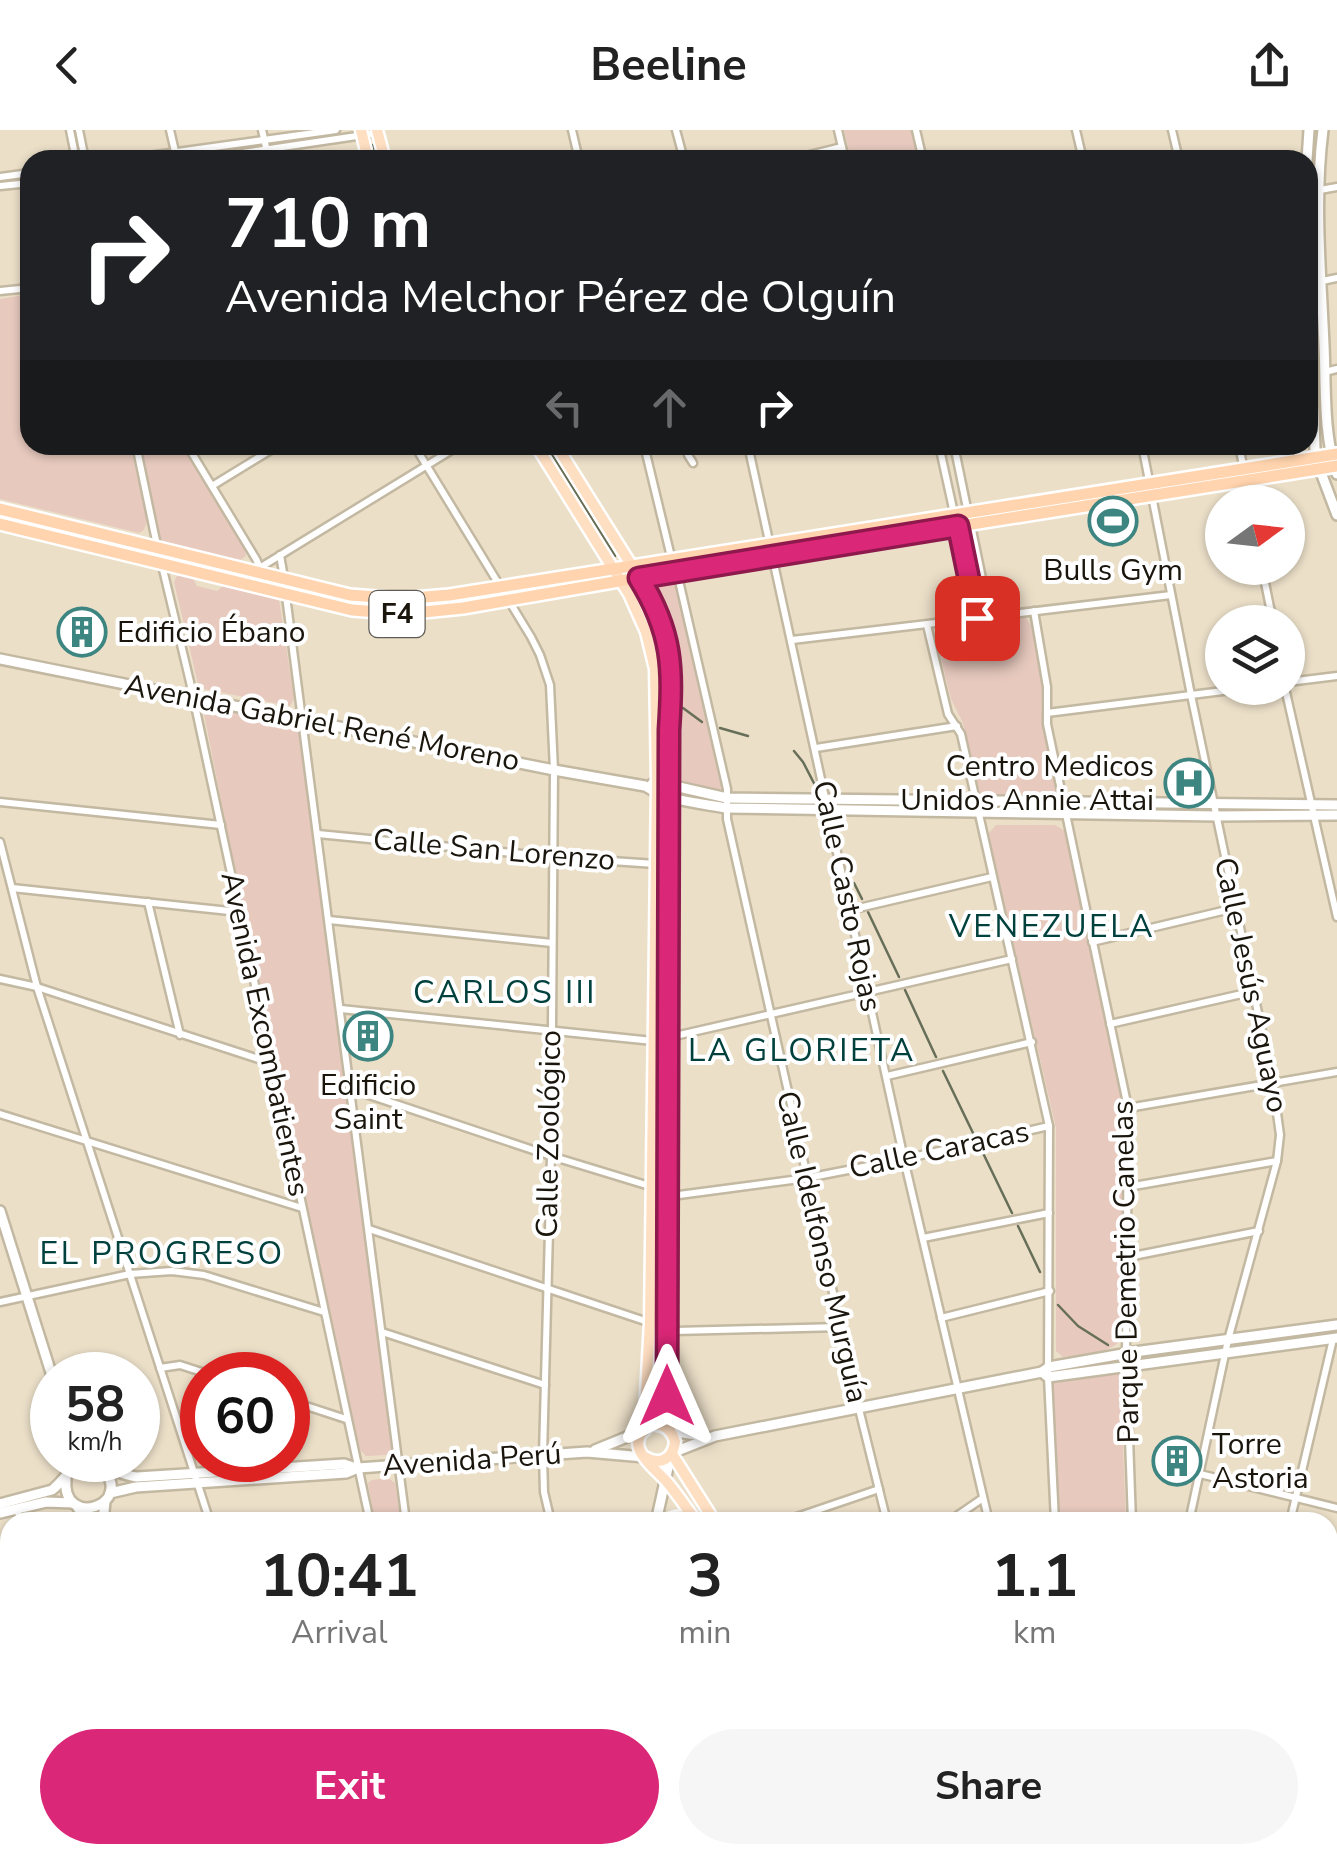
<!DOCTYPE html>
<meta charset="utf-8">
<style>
body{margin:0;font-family:"Nunito Sans",sans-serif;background:#f6f6f6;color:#222;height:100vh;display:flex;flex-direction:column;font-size:38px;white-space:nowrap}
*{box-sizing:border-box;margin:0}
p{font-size:32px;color:#767676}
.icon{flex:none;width:55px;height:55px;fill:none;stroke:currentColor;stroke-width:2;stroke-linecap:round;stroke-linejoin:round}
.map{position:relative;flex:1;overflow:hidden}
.panel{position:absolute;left:0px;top:1382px;width:1338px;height:352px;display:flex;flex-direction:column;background:#fff;border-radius:30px 30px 0 0;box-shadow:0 2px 8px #0004}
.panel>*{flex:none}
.guide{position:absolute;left:20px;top:20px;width:1298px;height:305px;border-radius:30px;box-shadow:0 2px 8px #0004;background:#202124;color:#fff;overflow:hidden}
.needle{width:65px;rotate:75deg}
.controls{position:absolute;left:1205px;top:355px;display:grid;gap:20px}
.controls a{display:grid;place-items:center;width:100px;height:100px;border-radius:50%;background:#fff;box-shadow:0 2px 8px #0004;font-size:50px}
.speed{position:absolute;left:30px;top:1222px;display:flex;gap:20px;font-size:50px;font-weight:700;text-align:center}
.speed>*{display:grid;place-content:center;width:130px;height:130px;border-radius:50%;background:#fff;box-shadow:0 2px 8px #0004;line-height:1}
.speed small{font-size:25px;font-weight:400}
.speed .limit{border:15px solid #d22;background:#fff;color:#111}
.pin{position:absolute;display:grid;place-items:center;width:85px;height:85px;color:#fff;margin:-42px;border-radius:20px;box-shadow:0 5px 15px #0006}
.me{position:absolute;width:110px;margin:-55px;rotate:0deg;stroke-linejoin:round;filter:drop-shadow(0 0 8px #0008)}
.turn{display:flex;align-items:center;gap:35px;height:210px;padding:0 40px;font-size:45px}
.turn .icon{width:130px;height:130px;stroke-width:2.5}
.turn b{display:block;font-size:70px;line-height:85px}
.lanes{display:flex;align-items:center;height:95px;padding:0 40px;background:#0003;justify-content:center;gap:50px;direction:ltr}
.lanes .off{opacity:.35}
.eta{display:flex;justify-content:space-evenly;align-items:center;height:170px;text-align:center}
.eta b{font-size:60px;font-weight:700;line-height:70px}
.action{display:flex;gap:20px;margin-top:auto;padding:20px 40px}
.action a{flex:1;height:115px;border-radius:60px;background:#db2777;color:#fff;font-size:40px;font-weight:700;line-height:115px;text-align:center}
.action a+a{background:#f6f6f6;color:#222}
header{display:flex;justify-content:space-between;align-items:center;height:130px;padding:0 40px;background:#fff;font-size:45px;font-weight:700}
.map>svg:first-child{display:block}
.green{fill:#e7c9be}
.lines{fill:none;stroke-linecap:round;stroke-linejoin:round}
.stream{stroke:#686f58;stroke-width:2.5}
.minor-casing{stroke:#c3b8a1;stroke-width:11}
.tertiary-casing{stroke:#c3b8a1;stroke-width:14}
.secondary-casing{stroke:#c3b8a1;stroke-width:14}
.primary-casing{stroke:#fff;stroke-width:15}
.trunk-casing{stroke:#fff;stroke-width:16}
.minor{stroke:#fff;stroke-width:6}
.tertiary{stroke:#fff;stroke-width:9}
.secondary{stroke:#fff;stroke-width:9}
.primary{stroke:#ffdfc2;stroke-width:10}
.trunk{stroke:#ffd4ae;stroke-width:11}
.route-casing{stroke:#8e194d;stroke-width:25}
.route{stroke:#db2777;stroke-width:18}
.labels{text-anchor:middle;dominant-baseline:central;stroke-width:8;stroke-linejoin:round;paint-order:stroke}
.shield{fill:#fff;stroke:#5f5c56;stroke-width:2.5}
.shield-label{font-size:28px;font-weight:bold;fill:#1a160d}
.poi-label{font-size:30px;fill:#1a160d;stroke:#fff}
.street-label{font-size:30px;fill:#1a160d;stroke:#fff}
.neighbourhood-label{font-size:32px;letter-spacing:2.5px;fill:#00413e;stroke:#fff}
</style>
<header><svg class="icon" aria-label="back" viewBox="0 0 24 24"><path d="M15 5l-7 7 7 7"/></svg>Beeline<svg class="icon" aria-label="share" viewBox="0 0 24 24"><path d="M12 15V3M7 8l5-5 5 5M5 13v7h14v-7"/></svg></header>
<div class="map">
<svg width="1337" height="1733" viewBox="0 0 1337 1733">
<rect width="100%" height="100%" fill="#ebdfc8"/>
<!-- green -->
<g class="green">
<polygon points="844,0 912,0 920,30 851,30"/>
<polygon points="30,164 30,315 130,315 147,391 144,400 139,403 0,369 0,169"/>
<polygon points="140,315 181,315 244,417 246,426 240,430 166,413 161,410"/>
<polygon points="181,445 192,447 197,456 217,461 224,455 279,469 294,569 290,576 199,558 174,452 177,446"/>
<polygon points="673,447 723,658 721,662 679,653 677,649 676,596 678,566 675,521 669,495 651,454 652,451"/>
<polygon points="1021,487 1026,488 1031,495 1042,556 1041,583 1057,661 1051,669 982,669 979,666 963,593 951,569 936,508 937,502 942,496"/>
<polygon points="207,577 295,593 300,597 391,1316 391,1320 386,1325 366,1326 360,1320 243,782 204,584"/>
<path d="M996,695h59l13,8 56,274 1,228c-13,20 -40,19 -62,22l-7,-6v-223l-68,-294z"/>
<polygon points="1116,1242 1120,1245 1126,1392 1057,1392 1053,1253"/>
<polygon points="388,1348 395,1353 401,1392 375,1392 368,1353 372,1350"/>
</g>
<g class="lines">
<!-- stream -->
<g class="stream">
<polyline points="373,15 377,30"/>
<polyline points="546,315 615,426"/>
<polyline points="633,457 645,480 655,508 666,557"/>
<polyline points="683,578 702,592"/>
<polyline points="720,598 748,606"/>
<polyline points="794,621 803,632 817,659"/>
<polyline points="854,753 862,769"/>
<polyline points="868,782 899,847"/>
<polyline points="905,860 936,927"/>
<polyline points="943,941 973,1003"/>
<polyline points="982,1021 1012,1083"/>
<polyline points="1018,1096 1040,1142"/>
<polyline points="1058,1175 1078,1196 1108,1215"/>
<polyline points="1237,1216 1337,1203"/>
<polyline points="1151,1227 1218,1218"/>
</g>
<!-- minor casing -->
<g class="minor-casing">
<g id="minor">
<polyline points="70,0 76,30"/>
<polyline points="79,0 85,30"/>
<polyline points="170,0 177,30"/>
<polyline points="262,0 269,30"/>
<polyline points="572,0 579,30"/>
<polyline points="676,0 684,30"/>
<polyline points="838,0 845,30"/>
<polyline points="916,0 923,30"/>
<polyline points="1076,0 1083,30"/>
<polyline points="1172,0 1179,30"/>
<polyline points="120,30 336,0"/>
<polyline points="195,30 377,3"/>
<polyline points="789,30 842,17"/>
<polyline points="0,47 30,43"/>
<polyline points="0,56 30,53"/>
<polyline points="1320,60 1337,57"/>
<polyline points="1322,151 1337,148"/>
<polyline points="0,161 30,158"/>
<polyline points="1325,242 1337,239"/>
<polyline points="136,315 155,406 190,552 370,1392"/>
<polyline points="187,315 256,429 261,440"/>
<polyline points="414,315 531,507 540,525 550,555 554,640 551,1026 543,1325 544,1362 551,1392"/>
<polyline points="644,315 672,431"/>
<polyline points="687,315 688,325 693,333"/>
<polyline points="748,315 904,1029 989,1392"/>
<polyline points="939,315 977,488"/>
<polyline points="954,315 968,383"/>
<polyline points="1142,315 1191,565 1273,954 1280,1005 1277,1031 1228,1210 1189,1392"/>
<polyline points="1239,315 1250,372"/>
<polyline points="212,356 279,315"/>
<polyline points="971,395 990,487"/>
<polyline points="280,425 284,448"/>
<polyline points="261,437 460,315"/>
<polyline points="1262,438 1273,492"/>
<polyline points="677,442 727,659 727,689 859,1279 887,1392"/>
<polyline points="286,466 406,1392"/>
<polyline points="1034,481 1047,557 1047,594 1128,978 1126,1223 1132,1392"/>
<polyline points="927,495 948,584 961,604 1049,996 1048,1247 1055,1392"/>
<polyline points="792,510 1171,465"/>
<polyline points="1288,552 1337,546"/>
<polyline points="1285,558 1337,787"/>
<polyline points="1047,583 1247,558"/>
<polyline points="816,618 957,596"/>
<polyline points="0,672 221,695"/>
<polyline points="318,704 553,727 670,735"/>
<polyline points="0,712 37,857 210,1392"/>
<polyline points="12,758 239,782"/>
<polyline points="148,772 180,905"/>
<polyline points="850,780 992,747"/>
<polyline points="329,790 552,813"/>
<polyline points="1092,812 1235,778"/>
<polyline points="0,849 37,857 271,933"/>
<polyline points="341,879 653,911 1012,829"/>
<polyline points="1110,894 1255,861"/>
<polyline points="887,946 1032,912"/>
<polyline points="351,959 551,1026 679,1065 807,1048 904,1029 1049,996"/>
<polyline points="1128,978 1337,942"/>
<polyline points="0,984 302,1078"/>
<polyline points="1128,1057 1277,1031"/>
<polyline points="369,1099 675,1201 841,1197"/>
<polyline points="923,1108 1049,1083"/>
<polyline points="1128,1127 1259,1101"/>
<polyline points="0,1172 130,1144 172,1141 204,1145 324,1182"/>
<polyline points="941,1188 1050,1161"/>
<polyline points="382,1202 545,1255"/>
<polyline points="160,1238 180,1235 211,1245"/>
<polyline points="288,1270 346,1289"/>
<polyline points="1200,1344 1337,1378"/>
<polyline points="17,1379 21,1392"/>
<polyline points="782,1392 879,1359"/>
<polyline points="948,1392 983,1368"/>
<polyline points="1290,1392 1333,1209"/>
<polyline points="0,1533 10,1532"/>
<polyline points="0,1661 10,1660"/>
<polyline points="70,1725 71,1733"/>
<polyline points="544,1725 563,1733"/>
<polyline points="938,1725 944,1733"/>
<path d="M1301,1725c6,8 14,8 20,0"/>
<polyline points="286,1733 295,1725"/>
<polyline points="767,1733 769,1725"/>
<polyline points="1076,1733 1076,1725"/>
<polyline points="1207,1733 1207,1725"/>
</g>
</g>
<!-- tertiary casing -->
<g class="tertiary-casing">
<g id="tertiary">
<path d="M0,529l554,111 91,16c23,15 54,17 81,22l491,8 120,-1"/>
<polyline points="652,654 657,652 727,668 1337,675"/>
</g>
</g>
<!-- secondary casing -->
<g class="secondary-casing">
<g id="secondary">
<path d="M1323,0c-9,70 -2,144 1,215 2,42 -1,89 13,129"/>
<polyline points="1307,30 1309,0"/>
<polyline points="1308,114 1315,319 1320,340 1337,385"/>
<polyline points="0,1081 52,1246"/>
<polyline points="1042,1242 1049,1237 1134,1222 1337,1195"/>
<polyline points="671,1301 702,1306"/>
<polyline points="595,1320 644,1300"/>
<polyline points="672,1323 715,1306 1042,1242 1048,1247 1337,1208"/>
<path d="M66,1349c-5,51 71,26 36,-11"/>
<polyline points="110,1363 136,1357 346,1343 358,1338 587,1322 644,1327"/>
<path d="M0,1374l52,-14c9,-7 14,-16 23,-23 18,-12 43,9 62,10l207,-13 12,4"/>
<polyline points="78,1378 91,1392"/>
<polyline points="0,1383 46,1372 73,1373"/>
<polyline points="103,1392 105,1371"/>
<polyline points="656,1392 671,1324"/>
<polyline points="1328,1639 1337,1623"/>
<polyline points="1328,1653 1337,1652"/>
<polyline points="1333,1712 1337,1722"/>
<polyline points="239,1725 243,1733"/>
<polyline points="442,1733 447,1725"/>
</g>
</g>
<!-- primary casing -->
<g class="primary-casing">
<g id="primary">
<polyline points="361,0 368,30"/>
<polyline points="377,0 385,30"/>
<polyline points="536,315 629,464 646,502 655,539 657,652 650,1192 644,1299"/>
<polyline points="556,315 645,457 661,493 671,538 667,1266 670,1300"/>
<polyline points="672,1324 715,1392"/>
<path d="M645,1327c15,9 28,2 30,-15 -3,-13 -12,-19 -25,-17l-10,10c-2,7 -3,9 0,16 5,11 19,22 27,31 11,13 20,27 30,40"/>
<polyline points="660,1392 675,1387 692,1386"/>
<polyline points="890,1733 891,1725"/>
<polyline points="903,1733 907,1725"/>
</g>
</g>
<!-- trunk casing -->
<g class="trunk-casing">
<g id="trunk">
<polyline points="0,379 350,465 402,469 449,465 1337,324"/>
<polyline points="0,394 352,480 404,484 463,478 677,441 1337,336"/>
</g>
</g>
<!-- minor -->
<use href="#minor" class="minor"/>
<!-- tertiary -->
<use href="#tertiary" class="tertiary"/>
<!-- secondary -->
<use href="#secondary" class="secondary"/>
<!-- primary -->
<use href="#primary" class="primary"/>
<!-- trunk -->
<use href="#trunk" class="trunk"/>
</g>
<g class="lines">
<!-- route casing -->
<g class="route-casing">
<path id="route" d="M667,1266l2,-666c4,-62 4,-97 -30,-152l319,-52 19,92"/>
</g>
<!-- route -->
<use href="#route" class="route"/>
</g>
<!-- icons -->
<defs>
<g id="stadium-ring" transform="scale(2.5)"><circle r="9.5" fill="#fff" stroke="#3d8580" stroke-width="1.5"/><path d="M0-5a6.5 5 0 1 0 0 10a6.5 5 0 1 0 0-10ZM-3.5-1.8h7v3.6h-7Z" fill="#3d8580"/></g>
<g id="building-ring" transform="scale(2.5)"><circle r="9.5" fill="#fff" stroke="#3d8580" stroke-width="1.5"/><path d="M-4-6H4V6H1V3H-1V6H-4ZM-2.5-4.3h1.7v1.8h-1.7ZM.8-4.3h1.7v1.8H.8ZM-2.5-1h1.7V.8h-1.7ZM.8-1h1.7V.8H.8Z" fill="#3d8580"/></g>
<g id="hospital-ring" transform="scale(2.5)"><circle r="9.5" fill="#fff" stroke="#3d8580" stroke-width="1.5"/><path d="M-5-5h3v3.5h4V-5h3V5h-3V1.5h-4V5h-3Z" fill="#3d8580"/></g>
</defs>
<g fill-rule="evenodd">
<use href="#stadium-ring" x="1113" y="391"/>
<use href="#building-ring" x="82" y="502"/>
<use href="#hospital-ring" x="1189" y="653"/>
<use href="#building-ring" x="368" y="906"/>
<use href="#building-ring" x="1177" y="1331"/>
</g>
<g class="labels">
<!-- shield labels -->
<rect class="shield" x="369.5" y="461" width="55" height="46" rx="8"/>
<g class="shield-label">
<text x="397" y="484">F4</text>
</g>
<!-- poi labels -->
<g class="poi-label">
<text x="1113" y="440">Bulls Gym</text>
<text x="117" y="502" text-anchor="start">Edificio Ébano</text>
<text x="1154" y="636" text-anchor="end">Centro Medicos<tspan x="1154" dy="34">Unidos Annie Attai</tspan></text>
<text x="368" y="955">Edificio<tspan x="368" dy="34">Saint</tspan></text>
<text x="1212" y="1314" text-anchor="start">Torre<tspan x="1212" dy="34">Astoria</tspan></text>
</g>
<!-- street labels -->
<g class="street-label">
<text transform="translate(322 593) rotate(11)">Avenida Gabriel René Moreno</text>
<text transform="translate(494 720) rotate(5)">Calle San Lorenzo</text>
<text transform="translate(847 766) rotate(78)">Calle Casto Rojas</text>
<text transform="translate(1251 855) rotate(78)">Calle Jesús Aguayo</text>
<text transform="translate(265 904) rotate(78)">Avenida Excombatientes</text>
<text transform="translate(549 1004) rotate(-89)">Calle Zoológico</text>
<text transform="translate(939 1020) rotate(-12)">Calle Caracas</text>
<text transform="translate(822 1117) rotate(77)">Calle Idelfonso Murguía</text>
<text transform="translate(1126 1142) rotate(-91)">Parque Demetrio Canelas</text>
<text transform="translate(472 1330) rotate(-4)">Avenida Perú</text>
</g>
<!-- neighbourhood labels -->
<g class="neighbourhood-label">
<text x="1052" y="796">VENEZUELA</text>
<text x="505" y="862">CARLOS III</text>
<text x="802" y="920">LA GLORIETA</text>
<text x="162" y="1123">EL PROGRESO</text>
</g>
</g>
</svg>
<div class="controls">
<a><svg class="needle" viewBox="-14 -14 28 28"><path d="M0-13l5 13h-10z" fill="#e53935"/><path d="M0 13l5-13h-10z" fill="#767676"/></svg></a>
<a><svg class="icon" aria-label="layers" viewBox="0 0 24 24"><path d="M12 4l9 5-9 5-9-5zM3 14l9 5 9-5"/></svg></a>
</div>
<div class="speed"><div>58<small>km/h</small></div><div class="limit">60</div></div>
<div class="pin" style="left:977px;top:488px;background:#d93025"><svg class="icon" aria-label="arrive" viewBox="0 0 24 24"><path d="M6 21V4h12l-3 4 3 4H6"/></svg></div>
<svg class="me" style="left:667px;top:1266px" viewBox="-20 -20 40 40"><path d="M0-17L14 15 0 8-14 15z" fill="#db2777" stroke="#fff" stroke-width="4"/></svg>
<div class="guide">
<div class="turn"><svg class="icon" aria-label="right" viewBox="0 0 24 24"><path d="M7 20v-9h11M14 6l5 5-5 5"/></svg><div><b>710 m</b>Avenida Melchor Pérez de Olguín</div></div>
<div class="lanes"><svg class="icon off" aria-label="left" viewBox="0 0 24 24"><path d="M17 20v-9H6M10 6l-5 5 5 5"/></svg><svg class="icon off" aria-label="ahead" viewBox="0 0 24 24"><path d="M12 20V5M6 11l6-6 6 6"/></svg><svg class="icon" aria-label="right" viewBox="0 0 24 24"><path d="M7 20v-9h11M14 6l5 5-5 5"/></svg></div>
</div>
<section class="panel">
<div class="eta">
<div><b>10:41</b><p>Arrival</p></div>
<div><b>3</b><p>min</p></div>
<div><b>1.1</b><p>km</p></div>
</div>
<div class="action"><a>Exit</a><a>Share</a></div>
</section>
</div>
